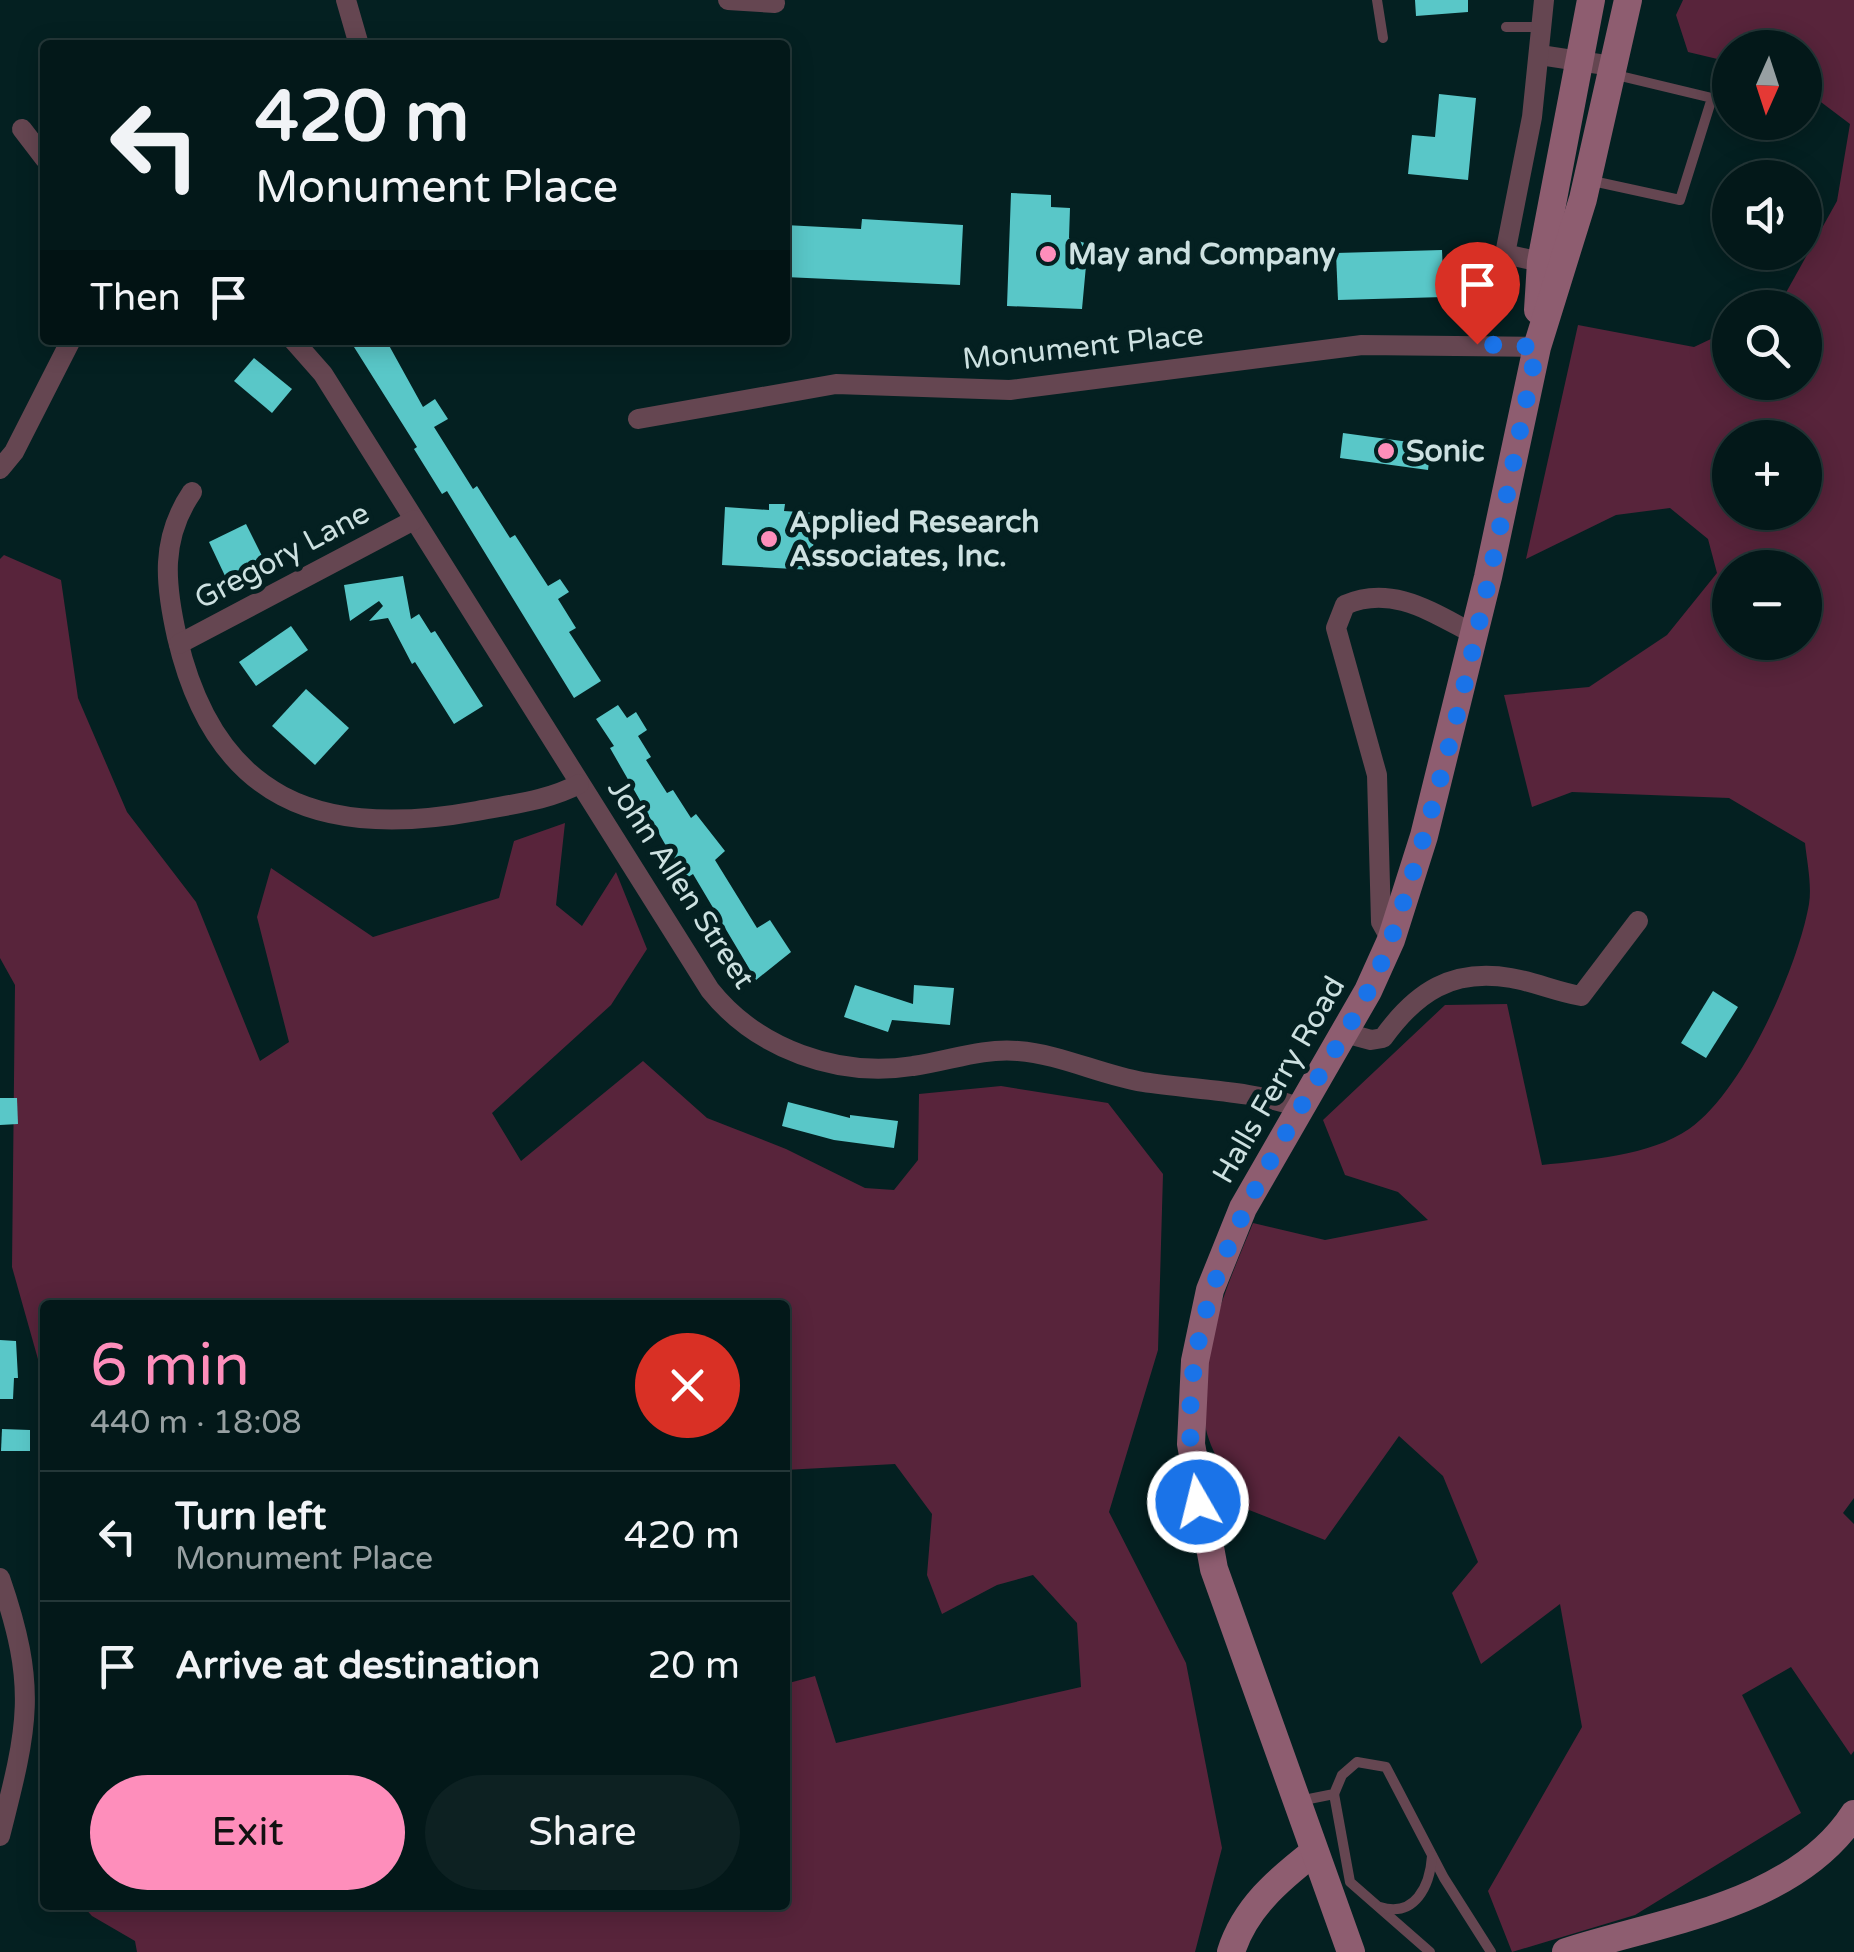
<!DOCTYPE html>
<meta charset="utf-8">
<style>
body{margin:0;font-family:"Varela Round",sans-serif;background:#0d2122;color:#f1f3f6;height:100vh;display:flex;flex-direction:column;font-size:38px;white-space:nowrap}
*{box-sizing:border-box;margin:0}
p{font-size:32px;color:#97a0a2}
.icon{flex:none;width:55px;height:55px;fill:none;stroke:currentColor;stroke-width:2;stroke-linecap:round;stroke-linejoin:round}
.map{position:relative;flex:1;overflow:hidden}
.drawer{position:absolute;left:40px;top:1300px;width:750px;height:610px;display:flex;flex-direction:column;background:#031819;border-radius:10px;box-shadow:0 5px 25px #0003,0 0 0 2px #243738}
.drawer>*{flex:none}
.top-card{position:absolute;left:40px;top:40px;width:750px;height:305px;border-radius:10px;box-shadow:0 5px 25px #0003,0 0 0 2px #243738;background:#031819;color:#f1f3f6;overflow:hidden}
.needle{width:65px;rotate:183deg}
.controls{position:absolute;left:1712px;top:30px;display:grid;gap:20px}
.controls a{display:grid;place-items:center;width:110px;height:110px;border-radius:50%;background:#031819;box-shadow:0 5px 25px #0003,0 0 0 2px #243738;font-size:50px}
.pin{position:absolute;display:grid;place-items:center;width:85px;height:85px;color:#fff;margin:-102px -42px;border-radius:50% 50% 50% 0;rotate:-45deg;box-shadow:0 0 10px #0007}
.pin .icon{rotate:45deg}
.me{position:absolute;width:110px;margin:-55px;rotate:352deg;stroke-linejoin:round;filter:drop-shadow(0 0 8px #0008)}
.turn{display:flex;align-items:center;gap:35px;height:210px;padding:0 50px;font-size:45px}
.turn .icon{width:130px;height:130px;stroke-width:2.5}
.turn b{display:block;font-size:70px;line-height:85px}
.then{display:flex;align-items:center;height:95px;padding:0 50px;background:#0003;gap:20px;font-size:38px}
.round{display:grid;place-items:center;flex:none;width:105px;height:105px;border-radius:52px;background:#0d2122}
.summary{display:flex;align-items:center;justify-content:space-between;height:170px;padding:0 50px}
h1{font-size:60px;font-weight:600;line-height:75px;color:#fe8ebb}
.cta{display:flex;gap:20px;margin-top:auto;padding:20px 50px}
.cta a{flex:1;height:115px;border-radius:60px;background:#fe8ebb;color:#111;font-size:40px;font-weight:600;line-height:115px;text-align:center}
.cta a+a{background:#0d2122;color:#f1f3f6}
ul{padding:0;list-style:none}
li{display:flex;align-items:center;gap:30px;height:130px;padding:0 50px;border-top:2px solid #243738}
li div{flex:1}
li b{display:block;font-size:38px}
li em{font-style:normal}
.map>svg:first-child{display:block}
.green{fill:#58243b;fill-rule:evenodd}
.building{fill:#59c7c8}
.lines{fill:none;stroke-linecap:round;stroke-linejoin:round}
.lane{stroke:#654651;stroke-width:10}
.street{stroke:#654651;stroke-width:20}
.secondary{stroke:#8e5d70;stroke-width:28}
.route{stroke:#1a73e8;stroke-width:18;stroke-dasharray:0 32.4}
.poi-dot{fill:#fe8ebb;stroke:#042021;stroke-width:4}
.labels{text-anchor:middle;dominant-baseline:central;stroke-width:10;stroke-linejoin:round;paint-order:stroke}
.poi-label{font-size:30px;font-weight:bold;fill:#cde1e1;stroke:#042021;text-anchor:start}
.street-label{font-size:30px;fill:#cde1e1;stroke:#042021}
</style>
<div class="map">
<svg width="1854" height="1952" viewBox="0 0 1854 1952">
<rect width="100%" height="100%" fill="#042021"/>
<!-- green -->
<g class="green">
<path d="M1683,0h171v1498l-11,15 11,11v227l-3,4 -60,-88 -49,28 59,118 -166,102 -123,37 -24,-61 94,-164 -22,-123 -79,60 -29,-71 26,-31 -35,-86 -44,-40 -74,104 -81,-32c-12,-24 -35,-57 -39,-84 -10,-68 23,-140 48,-201l72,17 103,-20 -30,-28 -53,-17 -22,-55 122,-115 62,-1 35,161c45,-5 108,-9 147,-36 54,-37 109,-162 120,-225 3,-19 -2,-42 -4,-61l-76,-45 -157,-6 -40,15 -28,-112 85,-8 78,-52 50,-62 -9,-34 -38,-31 -54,7 -90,44 52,-234 116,22 36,-17v52h75v-74l-27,-1 59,-106 13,-77 -45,-34v-42h-75v14l-42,-10 -12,-37zM1730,438h75v74h-75zM1730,568h75v74h-75z"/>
<polygon points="4,555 61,580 78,698 127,812 196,902 260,1061 289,1042 257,917 271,868 373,937 499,898 514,841 565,823 556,905 582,926 616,872 647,949 611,1005 492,1113 521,1161 643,1061 707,1118 786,1149 865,1188 894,1190 918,1160 919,1094 1001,1086 1108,1103 1163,1174 1158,1350 1109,1512 1186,1663 1222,1848 1195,1952 137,1952 135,1941 92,1916 82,1905 785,1905 785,1684 815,1676 836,1743 1081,1687 1077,1623 1033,1575 997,1585 942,1614 927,1575 932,1514 895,1464 785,1470 785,1305 45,1305 45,1384 12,1267 15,985 0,958 0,559"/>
</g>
<!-- building -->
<g class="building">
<polygon points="1415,0 1468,0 1468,12 1416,16"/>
<polygon points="1439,94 1476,98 1468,180 1408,174 1412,135 1435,137"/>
<polygon points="1011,193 1051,195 1051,207 1070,208 1069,238 1088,244 1082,309 1007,306"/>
<polygon points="862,219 963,225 960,285 785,277 785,225 861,229"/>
<polygon points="1442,250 1444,297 1338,300 1336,253"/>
<polygon points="364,340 386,340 423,407 435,399 448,419 434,427 473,489 477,486 510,538 515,535 548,586 560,579 569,592 558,599 576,628 569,632 601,681 574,698 447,491 442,494 414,449 417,447 354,347"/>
<polygon points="254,358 292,389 272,413 234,381"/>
<polygon points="1343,433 1431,445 1428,470 1340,458"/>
<polygon points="769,504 785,504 784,511 815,513 812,570 722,565 725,507 769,510"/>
<polygon points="246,524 264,560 226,578 209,542"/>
<polygon points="403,576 411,619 419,614 431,633 435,631 483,706 454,724 415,662 412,664 388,618 369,621 383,606 379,601 350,621 344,585"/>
<polygon points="291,626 308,650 256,686 239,662"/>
<polygon points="306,689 349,728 315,765 272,726"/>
<polygon points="618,705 627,718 636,712 647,730 638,736 651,757 646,760 667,793 673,790 691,818 696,814 725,851 715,860 757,928 770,920 791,952 756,980 693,874 685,879 610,748 614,746 596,719"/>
<polygon points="855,985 913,1004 914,985 954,988 950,1025 892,1020 888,1032 844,1017"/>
<polygon points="1713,991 1738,1007 1706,1058 1681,1043"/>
<polygon points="0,1098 17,1098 18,1124 0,1125"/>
<polygon points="788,1102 850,1118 850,1115 898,1121 894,1148 834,1140 782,1126"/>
<polygon points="0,1340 16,1341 18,1378 14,1378 13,1399 0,1399"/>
<polygon points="2,1429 30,1430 30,1451 1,1451"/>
</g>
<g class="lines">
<!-- lane -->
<g class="lane">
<polyline points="1377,0 1383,38"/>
<polyline points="1506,27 1541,27"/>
<polyline points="1588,180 1680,200 1712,98 1612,74"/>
<polyline points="1334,1794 1350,1882 1430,1952"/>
<polyline points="1299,1801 1334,1794 1342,1775 1357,1762 1386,1767 1444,1878 1491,1952"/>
<path d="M1380,1907c35,11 50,-21 52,-51"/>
</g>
<!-- street -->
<g class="street">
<polyline points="346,0 359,45"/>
<polyline points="728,0 775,3"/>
<polyline points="1540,55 1612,66"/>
<polyline points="22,129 45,159"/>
<polyline points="1541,262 1505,254 1532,117 1544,0"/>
<path d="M293,340l30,34 387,616c47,59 128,88 203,76 37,-5 67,-18 105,-15 42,3 83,24 125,31 52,8 108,8 158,26"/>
<polyline points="638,419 836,384 1010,390 1362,345 1537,347"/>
<polyline points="0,469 14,452 71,340"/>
<path d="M192,492c-32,47 -27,92 -15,145 38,163 143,203 300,174 35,-7 70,-10 102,-27"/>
<polyline points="179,644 414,520"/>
<path d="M1391,940l-10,-18 -4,-147 -41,-147 9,-23c47,-21 88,8 129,29"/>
<path d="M1345,1033l26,7 12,-2c33,-46 69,-70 128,-60 24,4 46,14 70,18l57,-75"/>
<path d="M0,1578c38,110 28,148 0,258"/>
</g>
<!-- secondary -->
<g class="secondary">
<polyline points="1538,310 1541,262 1591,0"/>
<path d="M1231,1952c14,-44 47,-72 83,-100"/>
<polyline points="1351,1952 1214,1569 1191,1444 1195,1361 1210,1290 1243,1208 1368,991 1391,940 1424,836 1488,577 1537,347 1583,199 1628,0"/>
<path d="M1566,1952c96,-31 229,-47 288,-138"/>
</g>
</g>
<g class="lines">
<!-- route -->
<path class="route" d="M1198,1502c-32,-161 38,-285 117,-419 28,-47 59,-95 77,-147 66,-191 105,-392 145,-589l-60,-3"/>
</g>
<!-- markers -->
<g class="poi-dot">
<circle cx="1048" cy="254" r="10"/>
<circle cx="1386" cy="451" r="10"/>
<circle cx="769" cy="539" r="10"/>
</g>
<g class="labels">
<!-- poi labels -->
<g class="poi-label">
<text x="1068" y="254">May and Company</text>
<text x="1406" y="451">Sonic</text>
<text x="789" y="522">Applied Research<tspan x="789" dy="34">Associates, Inc.</tspan></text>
</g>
<!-- street labels -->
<g class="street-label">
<text transform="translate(1083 347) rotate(-6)">Monument Place</text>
<text transform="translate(282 556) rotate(-28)">Gregory Lane</text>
<text transform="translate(681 884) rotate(57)">John Allen Street</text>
<text transform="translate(1279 1080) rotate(-60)">Halls Ferry Road</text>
</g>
</g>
</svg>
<div class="controls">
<a><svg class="needle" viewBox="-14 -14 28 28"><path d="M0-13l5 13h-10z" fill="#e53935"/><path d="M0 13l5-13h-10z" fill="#97a0a2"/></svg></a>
<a><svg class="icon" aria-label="sound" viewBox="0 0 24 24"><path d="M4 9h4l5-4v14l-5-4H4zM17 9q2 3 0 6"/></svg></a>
<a><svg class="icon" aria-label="search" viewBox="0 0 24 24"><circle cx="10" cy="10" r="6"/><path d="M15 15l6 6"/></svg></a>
<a>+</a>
<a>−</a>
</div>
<div class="pin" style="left:1477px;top:344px;background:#d93025"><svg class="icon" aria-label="arrive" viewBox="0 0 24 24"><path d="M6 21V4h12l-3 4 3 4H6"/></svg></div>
<svg class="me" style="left:1198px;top:1502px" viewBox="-20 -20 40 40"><circle r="17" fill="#1a73e8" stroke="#fff" stroke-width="3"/><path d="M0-11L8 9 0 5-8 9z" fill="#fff"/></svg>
<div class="top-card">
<div class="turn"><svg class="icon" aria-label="left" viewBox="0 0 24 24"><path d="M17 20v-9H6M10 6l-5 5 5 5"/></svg><div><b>420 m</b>Monument Place</div></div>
<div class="then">Then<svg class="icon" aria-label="arrive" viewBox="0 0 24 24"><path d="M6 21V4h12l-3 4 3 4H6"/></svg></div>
</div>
<section class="drawer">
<div class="summary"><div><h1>6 min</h1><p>440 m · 18:08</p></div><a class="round" style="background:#d93025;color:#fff"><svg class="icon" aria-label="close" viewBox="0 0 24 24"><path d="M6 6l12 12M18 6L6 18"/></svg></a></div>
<ul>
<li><svg class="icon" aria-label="left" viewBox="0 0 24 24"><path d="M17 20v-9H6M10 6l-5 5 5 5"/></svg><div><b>Turn left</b><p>Monument Place</p></div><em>420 m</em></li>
<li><svg class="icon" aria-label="arrive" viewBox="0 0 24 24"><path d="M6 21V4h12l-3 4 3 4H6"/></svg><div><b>Arrive at destination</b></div><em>20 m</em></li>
</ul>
<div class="cta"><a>Exit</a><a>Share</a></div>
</section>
</div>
